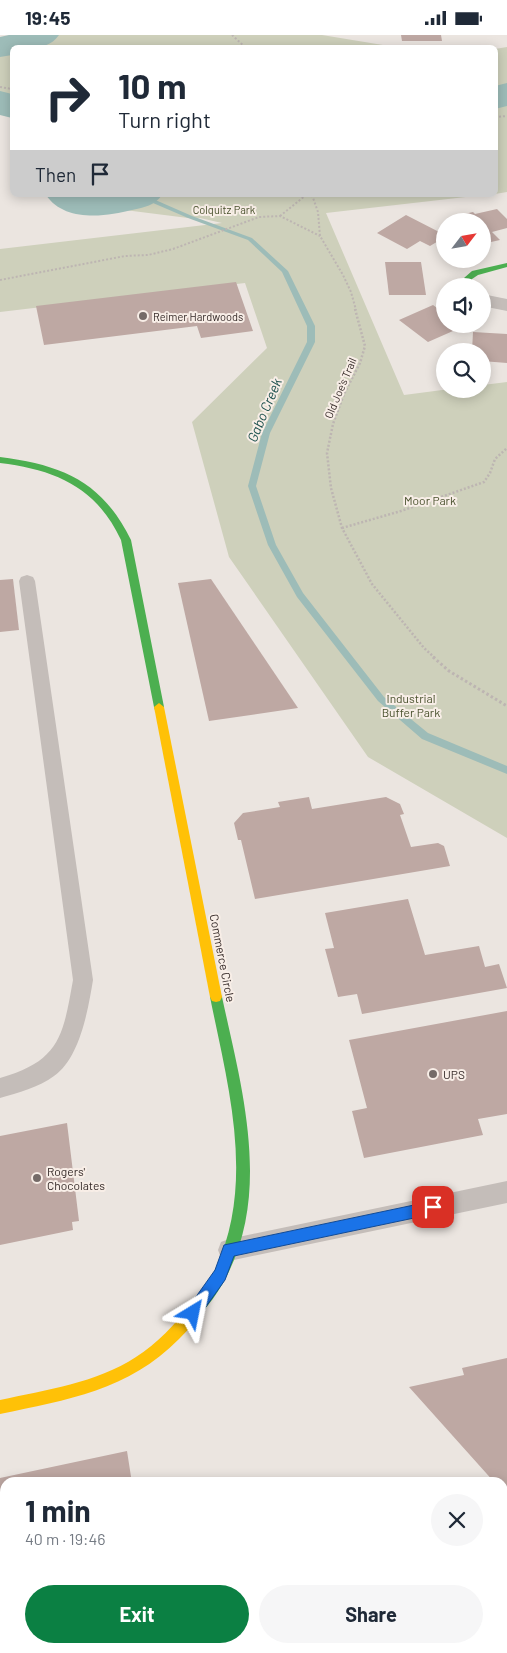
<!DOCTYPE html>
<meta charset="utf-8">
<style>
body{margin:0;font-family:Barlow,sans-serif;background:#f6f6f7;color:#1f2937;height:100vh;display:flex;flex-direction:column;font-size:19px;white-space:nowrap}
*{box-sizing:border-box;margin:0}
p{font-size:16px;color:#747a83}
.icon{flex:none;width:28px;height:28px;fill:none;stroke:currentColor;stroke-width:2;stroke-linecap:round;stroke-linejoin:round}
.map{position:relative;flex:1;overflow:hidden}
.panel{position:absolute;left:0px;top:1442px;width:508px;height:176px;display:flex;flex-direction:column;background:#fff;border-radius:15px 15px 0 0;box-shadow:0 2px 12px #0003}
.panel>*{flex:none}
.banner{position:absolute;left:10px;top:10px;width:488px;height:152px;border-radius:8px;box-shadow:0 2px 12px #0003;background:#fff;color:#1f2937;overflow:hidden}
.needle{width:32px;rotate:59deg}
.fabs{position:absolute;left:436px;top:178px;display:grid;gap:10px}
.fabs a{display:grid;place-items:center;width:55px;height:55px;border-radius:50%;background:#fff;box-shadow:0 2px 12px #0003;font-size:25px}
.pin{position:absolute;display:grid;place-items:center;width:42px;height:42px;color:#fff;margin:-21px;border-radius:10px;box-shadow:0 2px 8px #0006}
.me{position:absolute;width:55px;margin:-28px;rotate:35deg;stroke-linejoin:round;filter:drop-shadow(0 0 4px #0008)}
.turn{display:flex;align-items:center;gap:18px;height:105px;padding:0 25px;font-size:22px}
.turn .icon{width:65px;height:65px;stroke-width:2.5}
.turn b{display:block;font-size:35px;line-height:42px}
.then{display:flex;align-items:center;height:48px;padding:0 25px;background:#0003;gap:10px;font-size:19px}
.round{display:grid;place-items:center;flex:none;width:52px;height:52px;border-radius:26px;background:#f6f6f7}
.overview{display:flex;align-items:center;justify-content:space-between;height:85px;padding:0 25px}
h1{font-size:30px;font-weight:700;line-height:38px}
.button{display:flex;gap:10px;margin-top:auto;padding:10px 25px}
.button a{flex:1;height:58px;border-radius:30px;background:#0b8043;color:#fff;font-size:20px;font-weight:700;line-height:58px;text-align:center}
.button a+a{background:#f6f6f7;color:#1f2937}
.status{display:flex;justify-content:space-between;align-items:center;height:35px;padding:0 25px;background:#fff;direction:ltr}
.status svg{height:14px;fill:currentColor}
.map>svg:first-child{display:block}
.green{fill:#ced0bb}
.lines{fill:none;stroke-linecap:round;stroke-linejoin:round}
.stream{fill:#9dbcb8;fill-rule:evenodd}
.river{fill:#9dbcb8;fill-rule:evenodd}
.building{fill:#bea8a3}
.path-far2{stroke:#bdb5b2;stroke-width:2;stroke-dasharray:2 2;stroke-linecap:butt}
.path-far1{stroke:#bdb5b2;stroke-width:2.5;stroke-dasharray:2 2;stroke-linecap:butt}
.path{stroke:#bdb5b2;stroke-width:3;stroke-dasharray:2.5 2.5;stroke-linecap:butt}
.lane{fill:#c4bdb9;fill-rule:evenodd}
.street{fill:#c4bdb9;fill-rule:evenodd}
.fast{fill:#4caf50;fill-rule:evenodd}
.slow{fill:#ffc107;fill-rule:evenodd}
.route{fill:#1a73e8;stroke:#114b97}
.poi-dot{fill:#756b68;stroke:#f8eee7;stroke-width:2}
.labels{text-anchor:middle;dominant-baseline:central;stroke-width:4;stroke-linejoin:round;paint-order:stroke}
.far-park-label{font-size:11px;fill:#49512d;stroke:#f8eee7}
.far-poi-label{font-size:11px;fill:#352a28;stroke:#f8eee7;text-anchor:start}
.far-street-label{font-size:11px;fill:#352a28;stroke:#f8eee7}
.park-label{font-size:12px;fill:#49512d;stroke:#f8eee7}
.street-label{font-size:12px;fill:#352a28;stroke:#f8eee7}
.poi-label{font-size:12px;fill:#352a28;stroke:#f8eee7;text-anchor:start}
.water-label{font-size:14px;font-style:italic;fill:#205350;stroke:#f8eee7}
</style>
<div class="status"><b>19:45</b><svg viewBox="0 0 49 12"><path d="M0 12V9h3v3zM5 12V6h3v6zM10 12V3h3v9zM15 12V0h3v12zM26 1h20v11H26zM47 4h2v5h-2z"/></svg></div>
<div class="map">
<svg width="507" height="1618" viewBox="0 0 507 1618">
<rect width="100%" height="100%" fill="#ebe5e0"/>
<!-- green -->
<g class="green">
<path d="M50,0h272l73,12h-379c9,-3 28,-7 34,-12z"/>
<polygon points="507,12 507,157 495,159 495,14"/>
<polygon points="12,14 12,81 0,76 0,17"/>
<polygon points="43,160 483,160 326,178 404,360 450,354 482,354 483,350 507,347 507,803 368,722 229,522 192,387 267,313 245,248 0,277 0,214 222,188 200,183 188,183 101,172 62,171 61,167"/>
</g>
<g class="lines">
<!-- stream -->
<polygon class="stream" points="138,160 144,160 192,181 252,203 288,236 315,291 315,307 270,398 256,451 276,510 303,558 384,662 428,698 507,731 507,739 422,704 378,666 297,562 268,510 248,451 262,398 307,307 307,291 282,237 248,205 188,183 139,162"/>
<!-- river -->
<g class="river">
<path d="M9,0h50c-11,16 -29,12 -47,12v8l-12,2v-20z"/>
<polygon points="507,48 507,71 495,74 495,51"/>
<polygon points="0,56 12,59 12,83 0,80"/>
<path d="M46,160h116c-8,11 -17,12 -30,15 -27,7 -68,12 -86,-15z"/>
</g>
</g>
<!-- building -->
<g class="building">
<polygon points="401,0 441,0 442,6 402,6"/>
<polygon points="497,174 507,184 507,193 492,197 500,205 482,209 482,186 450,186 447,183 473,177 475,179"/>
<polygon points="406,180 445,200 445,202 430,211 420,206 407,214 377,198"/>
<polygon points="385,227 421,227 426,260 389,260"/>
<polygon points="236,247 253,296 201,303 197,291 44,310 36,271"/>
<polygon points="433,270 445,279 445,289 458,289 462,292 428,307 399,285"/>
<polygon points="473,297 507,299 507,328 482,326 482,316 472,316"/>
<polygon points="13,544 19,595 0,597 0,545"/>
<polygon points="211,544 298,673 209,686 178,548"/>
<polygon points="309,762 312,774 386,762 400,769 404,779 400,780 411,812 438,808 444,811 450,831 255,864 241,805 238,805 234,788 243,778 280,772 278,767"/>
<polygon points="408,864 425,920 479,911 485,932 499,929 507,953 362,979 357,959 338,962 325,914 334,913 325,878"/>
<polygon points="507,976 507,1079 478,1084 483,1100 364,1123 352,1076 367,1073 349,1005"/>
<polygon points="67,1088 79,1186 72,1187 73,1195 0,1210 0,1101"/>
<polygon points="507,1323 507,1618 471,1618 470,1614 502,1614 502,1458 506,1458 502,1446 495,1448 409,1352 464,1340 462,1333"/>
<polygon points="127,1416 132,1448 5,1448 5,1614 153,1614 153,1618 0,1618 0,1443"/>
</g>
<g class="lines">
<!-- path-far2 -->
<g class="path-far2">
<polyline points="232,0 245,12"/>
<polyline points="0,52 12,54"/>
<polyline points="495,82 507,81"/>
<polyline points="312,160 318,177 320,201 343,240 351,257 356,275"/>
<polyline points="280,181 306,160"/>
<polyline points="0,245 125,221 148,220 173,214 259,182 280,181 320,201"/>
</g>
<!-- path-far1 -->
<g class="path-far1">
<polyline points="355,274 365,311 360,328 344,359 333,389 327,418 331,453 342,493 372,549 424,613 435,623"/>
<polyline points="342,493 401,476 484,447 490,438 495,424 507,413"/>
</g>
<!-- path -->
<polyline class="path" points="433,622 449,636 507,671"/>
<!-- lane -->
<g class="lane">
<path d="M27,540l6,2 2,4 58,399c-5,30 -13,78 -39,96 -15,11 -36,17 -54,22v-20c60,-17 63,-42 73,-98l-54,-399 2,-4z"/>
<polygon points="507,1146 507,1168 229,1226 221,1223 218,1215 221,1207 229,1204"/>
</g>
<!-- street -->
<polygon class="street" points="482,259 507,264 507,276 482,271"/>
<!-- fast -->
<g class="fast">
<polygon points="507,228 507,232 478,240 472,244 471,251 463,251 464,243 472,236"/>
<path d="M0,422c62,8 102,24 131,83l33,167 -1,3h-8l-1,-3 -33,-167c-25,-53 -65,-70 -121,-77z"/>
<path d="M216,957l4,1 2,4c20,92 51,198 1,286 -6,11 -14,21 -22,31l-5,2 -5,-2 -2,-5 2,-5c8,-11 18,-22 24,-34 41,-87 13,-184 -5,-273l2,-4z"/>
</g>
<!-- slow -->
<g class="slow">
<polygon points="159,668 164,672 222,962 220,966 216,967 212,966 210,962 154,672"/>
<path d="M196,1267l5,2 2,5c-5,11 -15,21 -24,30 -50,51 -112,61 -179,75v-14c46,-10 96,-17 136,-43 21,-13 39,-33 55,-53z"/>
</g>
</g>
<!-- route -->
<polygon class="route" points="433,1166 438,1168 440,1172 438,1177 433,1179 234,1221 225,1245 198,1283 193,1285 188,1283 186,1278 188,1273 215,1235 224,1210"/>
<!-- markers -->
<g class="poi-dot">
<circle cx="143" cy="281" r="5"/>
<circle cx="433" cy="1039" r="5"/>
<circle cx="37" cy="1143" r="5"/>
</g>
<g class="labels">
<!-- far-park labels -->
<g class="far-park-label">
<text x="224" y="174">Colquitz Park</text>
</g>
<!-- far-poi labels -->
<g class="far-poi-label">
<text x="153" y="281">Reimer Hardwoods</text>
</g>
<!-- far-street labels -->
<g class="far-street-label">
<text transform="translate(340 353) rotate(-67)">Old Joe's Trail</text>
</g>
<!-- park labels -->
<g class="park-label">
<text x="430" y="465">Moor Park</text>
<text x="411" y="663">Industrial<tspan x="411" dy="14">Buffer Park</tspan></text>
</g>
<!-- street labels -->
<g class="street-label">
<text transform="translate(223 923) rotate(79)">Commerce Circle</text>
</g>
<!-- poi labels -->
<g class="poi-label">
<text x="443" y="1039">UPS</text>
<text x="47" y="1136">Rogers'<tspan x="47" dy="14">Chocolates</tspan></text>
</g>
<!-- water labels -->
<g class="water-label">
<text transform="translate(264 375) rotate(-67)">Gabo Creek</text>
</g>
</g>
</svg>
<div class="fabs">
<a><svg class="needle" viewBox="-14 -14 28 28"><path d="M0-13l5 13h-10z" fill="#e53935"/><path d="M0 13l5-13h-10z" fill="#747a83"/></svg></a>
<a><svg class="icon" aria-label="sound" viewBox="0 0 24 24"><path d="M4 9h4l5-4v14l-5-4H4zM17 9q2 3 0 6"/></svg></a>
<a><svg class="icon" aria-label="search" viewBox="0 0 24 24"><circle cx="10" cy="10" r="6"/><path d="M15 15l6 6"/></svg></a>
</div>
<div class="pin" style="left:433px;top:1172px;background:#d93025"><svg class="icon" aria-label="arrive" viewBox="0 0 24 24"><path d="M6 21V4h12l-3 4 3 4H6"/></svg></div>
<svg class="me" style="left:193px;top:1278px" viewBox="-20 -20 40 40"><path d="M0-17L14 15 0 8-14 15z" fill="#1a73e8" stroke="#fff" stroke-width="4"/></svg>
<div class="banner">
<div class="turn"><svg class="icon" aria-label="right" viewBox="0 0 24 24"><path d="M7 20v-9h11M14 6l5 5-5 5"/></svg><div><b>10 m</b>Turn right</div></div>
<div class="then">Then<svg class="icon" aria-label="arrive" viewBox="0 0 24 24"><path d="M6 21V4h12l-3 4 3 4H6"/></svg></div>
</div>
<section class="panel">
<div class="overview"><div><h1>1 min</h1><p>40 m · 19:46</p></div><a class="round"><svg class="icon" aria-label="close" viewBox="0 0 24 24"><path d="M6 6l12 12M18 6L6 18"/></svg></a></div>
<div class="button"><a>Exit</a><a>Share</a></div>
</section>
</div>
